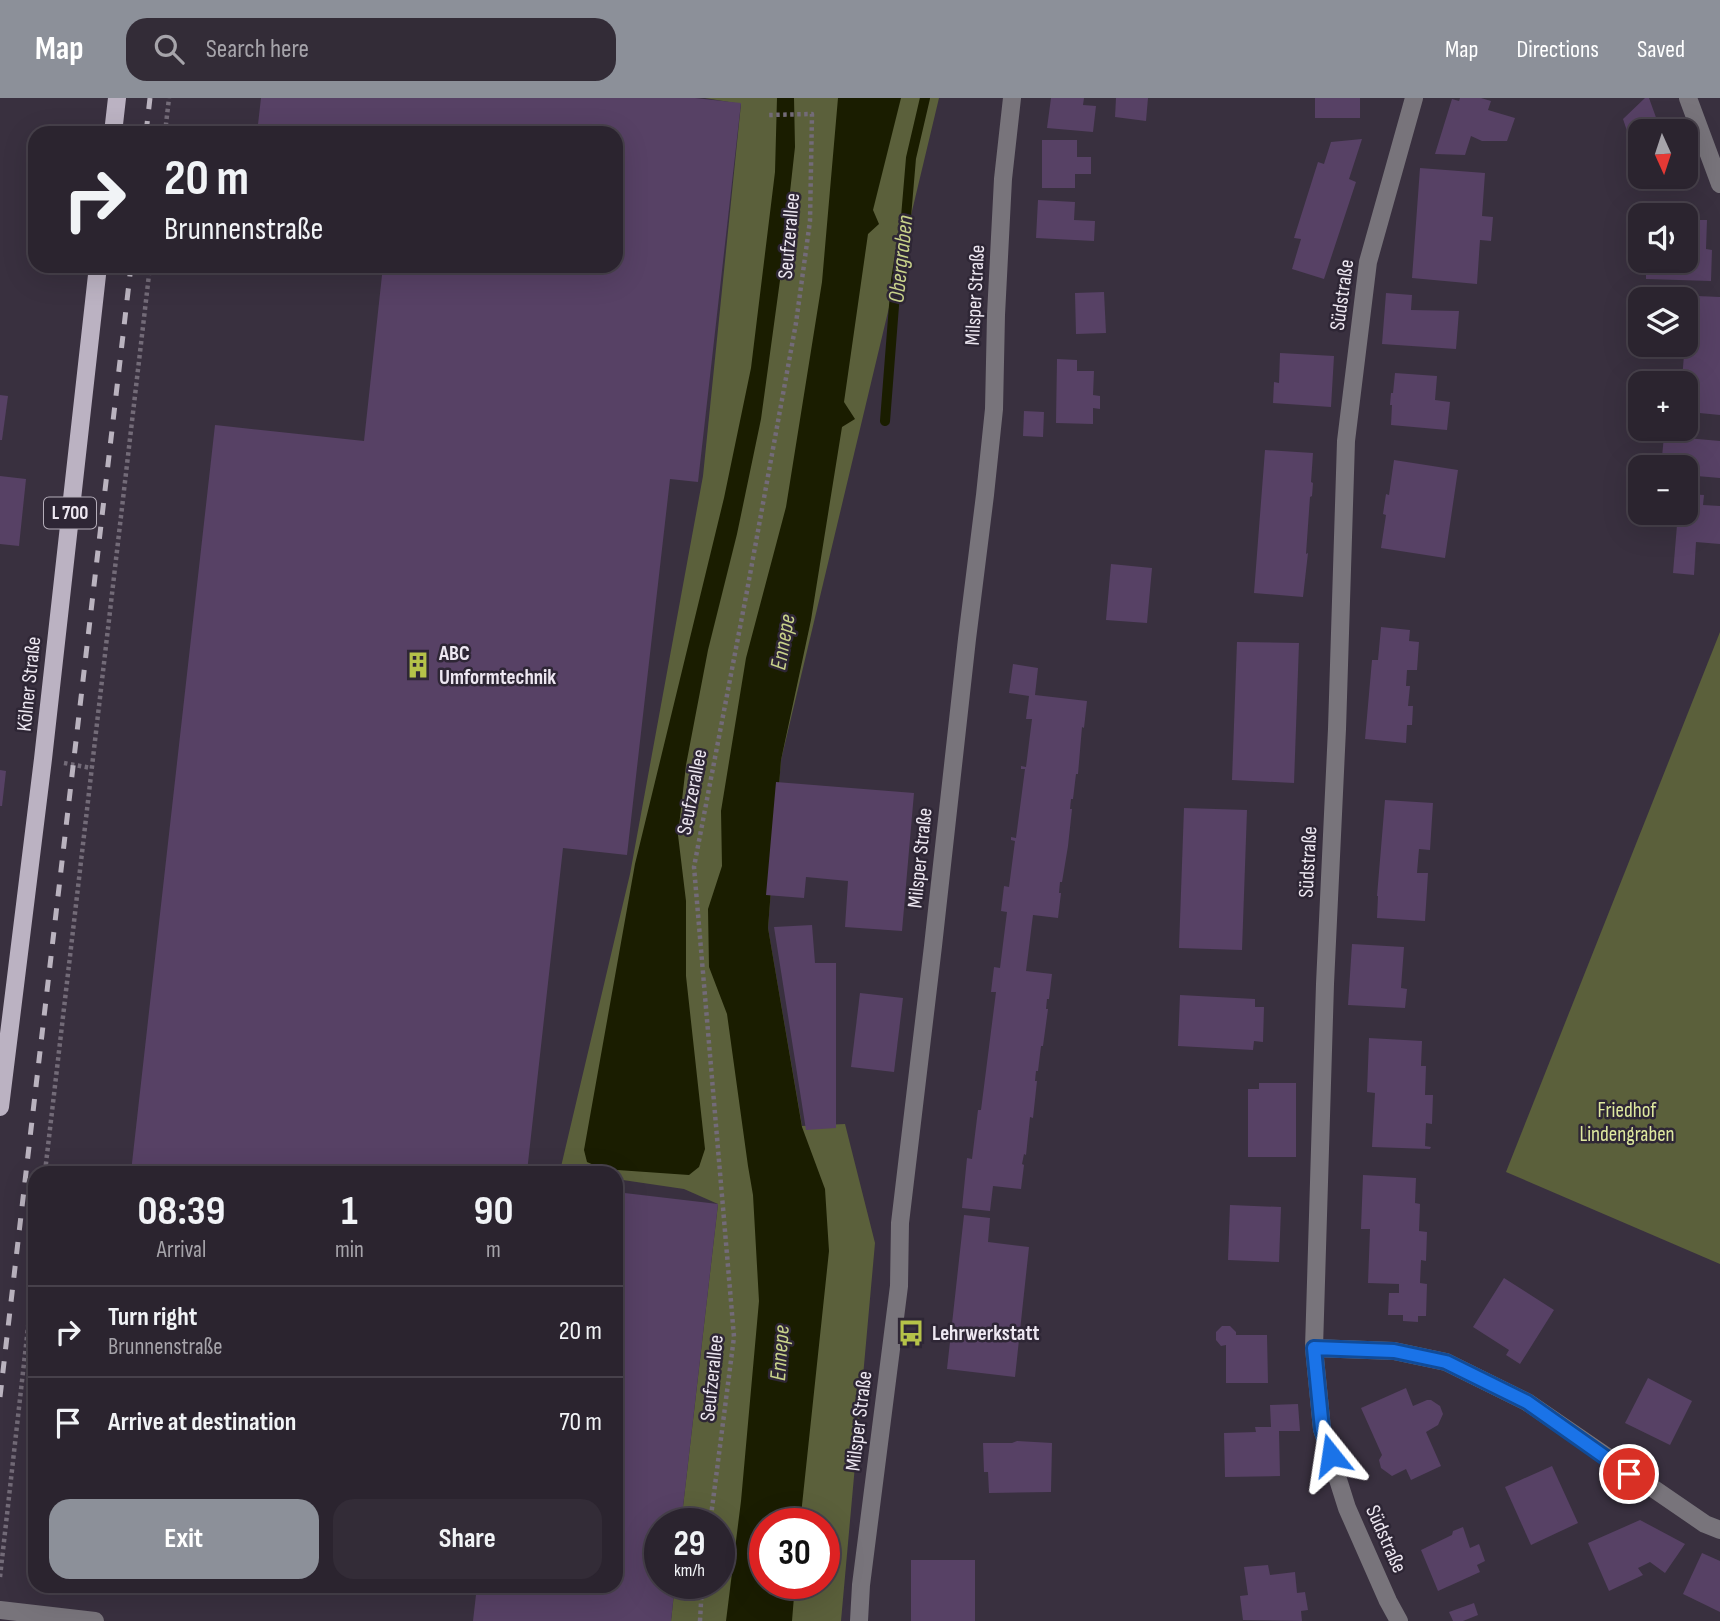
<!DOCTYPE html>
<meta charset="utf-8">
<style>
body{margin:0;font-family:"Sofia Sans Condensed",sans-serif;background:#332c37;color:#f1f3f6;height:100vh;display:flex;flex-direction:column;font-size:26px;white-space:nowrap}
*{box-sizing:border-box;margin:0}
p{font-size:23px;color:#a6a4aa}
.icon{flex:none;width:38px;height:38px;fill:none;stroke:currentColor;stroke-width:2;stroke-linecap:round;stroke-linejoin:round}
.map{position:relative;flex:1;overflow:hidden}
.panel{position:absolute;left:28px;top:1068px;width:595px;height:427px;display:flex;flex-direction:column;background:#2b242f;border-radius:21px;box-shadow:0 7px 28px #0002,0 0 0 2px #47414b}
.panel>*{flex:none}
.top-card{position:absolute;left:28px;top:28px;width:595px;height:147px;border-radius:21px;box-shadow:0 7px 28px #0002,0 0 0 2px #47414b;background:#2b242f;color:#f1f3f6;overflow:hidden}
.needle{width:46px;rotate:177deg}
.tools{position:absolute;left:1628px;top:21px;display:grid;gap:14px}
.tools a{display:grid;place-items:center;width:70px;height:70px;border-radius:14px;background:#2b242f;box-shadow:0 7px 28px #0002,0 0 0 2px #47414b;font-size:35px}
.speed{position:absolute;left:644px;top:1410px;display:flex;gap:14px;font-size:35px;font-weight:700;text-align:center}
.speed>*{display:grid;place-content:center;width:91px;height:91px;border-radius:50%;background:#2b242f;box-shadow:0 7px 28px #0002,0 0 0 2px #47414b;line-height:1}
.speed small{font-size:18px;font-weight:400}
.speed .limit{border:10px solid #d22;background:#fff;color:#111}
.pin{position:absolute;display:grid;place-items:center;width:60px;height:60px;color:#fff;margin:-30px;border:4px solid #fff;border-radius:50%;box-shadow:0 2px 7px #0007}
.me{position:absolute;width:77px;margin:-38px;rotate:345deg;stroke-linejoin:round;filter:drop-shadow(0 0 5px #0008)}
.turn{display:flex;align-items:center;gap:24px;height:147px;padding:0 21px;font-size:32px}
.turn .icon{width:91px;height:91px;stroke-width:2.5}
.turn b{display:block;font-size:49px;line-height:60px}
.eta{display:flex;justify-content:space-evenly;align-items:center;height:119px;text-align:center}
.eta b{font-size:42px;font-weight:700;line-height:49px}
.action{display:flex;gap:14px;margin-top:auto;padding:14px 21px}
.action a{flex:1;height:80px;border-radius:21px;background:#8c9099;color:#fff;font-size:28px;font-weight:700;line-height:80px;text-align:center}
.action a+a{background:#332c37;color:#f1f3f6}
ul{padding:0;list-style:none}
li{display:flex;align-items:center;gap:21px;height:91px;padding:0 21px;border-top:2px solid #47414b}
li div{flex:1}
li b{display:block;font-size:26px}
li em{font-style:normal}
header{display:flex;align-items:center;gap:42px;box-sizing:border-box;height:98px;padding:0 35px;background:#8c9099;color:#fff}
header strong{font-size:33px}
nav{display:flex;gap:38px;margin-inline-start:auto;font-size:24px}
.search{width:490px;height:63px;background:#332c37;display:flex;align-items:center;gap:18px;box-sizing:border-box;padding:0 24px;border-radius:21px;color:#a6a4aa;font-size:26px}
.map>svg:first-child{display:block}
.green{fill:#5b603b;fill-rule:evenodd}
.water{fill:#1a1d00}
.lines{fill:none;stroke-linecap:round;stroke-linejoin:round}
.stream{stroke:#1a1d00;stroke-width:10}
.building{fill:#574165}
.path{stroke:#736b78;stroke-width:4.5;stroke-dasharray:3.5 3.5;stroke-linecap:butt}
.minor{stroke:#78747b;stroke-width:18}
.major{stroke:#bbb2c2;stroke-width:18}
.rail{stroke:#bab3bf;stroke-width:5;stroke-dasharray:12 12;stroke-linecap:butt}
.route-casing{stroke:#114b97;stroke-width:18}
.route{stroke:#1a73e8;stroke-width:12}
.labels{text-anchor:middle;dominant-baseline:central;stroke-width:5;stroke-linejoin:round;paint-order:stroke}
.shield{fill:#2e2635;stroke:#b4adb9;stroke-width:2}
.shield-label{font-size:19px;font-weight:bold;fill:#ede7f1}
.street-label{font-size:21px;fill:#ede7f1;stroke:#2e2635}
.poi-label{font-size:21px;font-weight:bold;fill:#ede7f1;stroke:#2e2635;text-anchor:start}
.park-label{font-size:21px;fill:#dee89f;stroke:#2e2635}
.water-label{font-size:23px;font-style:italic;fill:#c8d28a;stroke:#2e2635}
</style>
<header>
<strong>Map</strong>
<div class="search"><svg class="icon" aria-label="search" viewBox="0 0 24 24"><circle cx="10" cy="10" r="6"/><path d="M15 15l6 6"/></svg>Search here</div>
<nav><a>Map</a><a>Directions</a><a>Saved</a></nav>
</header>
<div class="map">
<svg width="1720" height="1523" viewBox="0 0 1720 1523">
<rect width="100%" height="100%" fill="#39303f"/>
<!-- green -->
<g class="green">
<path d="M705,0h234l-158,662 -13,168 34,198 43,-2 30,119 -34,378h-170l4,-37h44v-60h-38l37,-320 -34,-15 -68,-10v-7h-45l-11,-1 70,-297 73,-398 38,-372zM765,1426h59v60h-59z"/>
<polygon points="1720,534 1720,1166 1506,1074"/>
</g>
<!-- water -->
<g class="water">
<polygon points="777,0 794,0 795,49 781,175 761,321 737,436 708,552 686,667 678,737 686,803 686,878 705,1051 699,1069 689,1077 603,1071 587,1064 584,1052 635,766 724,400 751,270 775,74"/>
<polygon points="838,0 901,0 873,112 879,126 868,136 844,304 855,321 842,329 811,522 781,662 768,830 802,1029 825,1091 829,1153 800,1426 765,1426 765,1486 795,1486 792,1523 726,1523 741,1403 759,1203 753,1097 748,1068 727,916 709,869 708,811 722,768 721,713 746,560 786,409 822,184"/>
</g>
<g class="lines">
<!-- stream -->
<polyline class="stream" points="885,323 896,182 906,119 911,60 925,0"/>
</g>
<!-- building -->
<g class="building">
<polygon points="261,0 695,0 741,5 698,384 670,381 627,757 563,750 527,1074 131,1074 215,327 364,343 383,168 616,168 616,35 257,35"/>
<polygon points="1051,0 1084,0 1083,7 1096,8 1093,34 1047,30"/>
<polygon points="1116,0 1148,0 1146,23 1115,19"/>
<rect x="1315" y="0" width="45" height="20"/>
<polygon points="1460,0 1481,0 1491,3 1488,12 1515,20 1507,43 1482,43 1471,38 1465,57 1435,56 1452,1 1459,3"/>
<polygon points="1645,0 1649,0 1658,25 1665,23 1668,33 1640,33 1639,69 1623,21"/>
<polygon points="1362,41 1349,81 1356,84 1324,181 1292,171 1301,141 1294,140 1318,64 1324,66 1331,44"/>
<polygon points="1042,42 1077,42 1077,59 1091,59 1091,76 1075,76 1075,90 1042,90"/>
<polygon points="1420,70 1485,75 1482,118 1493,119 1491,143 1480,142 1477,186 1412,180"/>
<polygon points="1643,79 1678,79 1647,90"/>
<polygon points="1038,102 1075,104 1074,122 1095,123 1094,143 1036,140"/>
<polygon points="1664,105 1692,105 1692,122 1707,122 1706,151 1712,152 1711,183 1646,181 1646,163 1685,163 1685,117 1663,117"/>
<polygon points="1104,194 1106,235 1076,236 1075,195"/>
<polygon points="1386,195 1412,197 1411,212 1459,213 1456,251 1382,246"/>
<polygon points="1697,198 1720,199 1720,317 1689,314 1692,283 1682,282 1684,257 1694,257"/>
<polygon points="1280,255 1334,258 1331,309 1273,305 1274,284 1279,285"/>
<polygon points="1057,261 1077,262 1077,273 1094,273 1093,297 1100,298 1100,311 1093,310 1093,326 1056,325"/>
<polygon points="1395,275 1437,278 1435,302 1450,304 1447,332 1391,327 1392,307 1390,307 1391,295 1393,295"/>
<polygon points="0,297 8,298 2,342 0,342"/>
<polygon points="1024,313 1044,314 1043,339 1023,338"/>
<polygon points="1664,338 1720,343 1720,380 1685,377 1685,369 1661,369"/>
<polygon points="1265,352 1313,355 1311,384 1313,385 1312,398 1310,399 1306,456 1308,455 1303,499 1254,495"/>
<polygon points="1394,362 1458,372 1445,460 1381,450 1386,417 1383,416 1386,396 1389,397"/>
<polygon points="0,378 26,381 19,448 0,446"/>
<polygon points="1685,396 1704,397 1703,407 1720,408 1720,446 1696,444 1694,477 1673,475 1678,415 1685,415"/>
<polygon points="1111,466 1152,470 1147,525 1106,522"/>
<polygon points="1381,529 1410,532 1409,543 1419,544 1417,572 1407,572 1406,588 1410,588 1408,608 1413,608 1412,627 1407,627 1406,645 1365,641 1372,562 1378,562"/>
<polygon points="1237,544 1299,545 1294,685 1232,682"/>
<polygon points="1013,566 1038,570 1035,597 1087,603 1084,630 1082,629 1078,676 1076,676 1073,701 1071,701 1070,711 1072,711 1068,748 1062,784 1060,784 1059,795 1061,795 1058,820 1033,817 1026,873 1052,876 1049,901 1047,901 1046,911 1048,911 1043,948 1041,948 1038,973 1036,973 1035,983 1037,983 1033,1020 1030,1019 1026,1057 1024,1056 1022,1066 1024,1067 1021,1091 993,1088 990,1113 962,1110 967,1060 972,1061 978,1012 981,1012 996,894 991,894 994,869 1000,870 1007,814 1001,813 1004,788 1009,789 1015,743 1011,742 1011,739 1016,740 1025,671 1021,671 1021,668 1026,669 1032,621 1026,621 1029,598 1009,595"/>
<polygon points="0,672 6,673 2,708 0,708"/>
<polygon points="776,684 914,695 902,833 845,829 848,783 806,779 804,800 766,797"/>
<polygon points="1385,702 1433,705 1430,752 1419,751 1417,775 1428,775 1425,823 1377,820 1378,798 1377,798"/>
<polygon points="1184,710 1247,712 1242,852 1179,850"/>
<polygon points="812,827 815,865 836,865 836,1030 806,1032 774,829"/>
<polygon points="1352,846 1404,849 1401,890 1407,891 1405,910 1348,907"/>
<polygon points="860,895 903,900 894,974 851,969"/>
<polygon points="1180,897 1255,901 1255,909 1264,909 1263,944 1254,943 1253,952 1178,948"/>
<polygon points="1369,940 1422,943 1421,968 1426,968 1425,997 1433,997 1432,1026 1426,1025 1425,1048 1431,1049 1430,1051 1372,1049 1375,995 1367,994"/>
<polygon points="1259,985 1296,985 1296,1059 1248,1059 1248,991 1259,991"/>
<polygon points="1363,1077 1416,1080 1415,1105 1420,1106 1419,1133 1427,1134 1426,1163 1421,1162 1420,1185 1427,1186 1426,1218 1418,1218 1418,1224 1403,1223 1403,1217 1388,1217 1389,1195 1399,1195 1399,1186 1368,1185 1370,1131 1361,1131"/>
<polygon points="616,1094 718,1106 681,1426 660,1426 660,1486 675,1486 671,1523 473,1523 477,1488 616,1488"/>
<polygon points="1230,1107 1281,1109 1279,1164 1228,1162"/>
<polygon points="964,1117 990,1120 988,1144 1029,1149 1015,1279 947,1271"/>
<polygon points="1504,1180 1554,1212 1520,1266 1506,1257 1509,1252 1473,1229"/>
<polygon points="1222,1228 1230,1228 1236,1234 1236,1237 1267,1237 1268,1285 1226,1285 1226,1247 1221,1248 1216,1242 1216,1234"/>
<polygon points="1648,1280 1692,1303 1670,1347 1625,1325"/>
<polygon points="1406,1290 1413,1308 1427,1302 1431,1302 1440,1308 1443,1316 1438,1327 1426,1334 1441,1368 1411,1382 1406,1371 1392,1378 1381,1370 1379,1362 1382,1357 1361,1310"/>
<polygon points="1298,1306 1300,1333 1279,1333 1280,1378 1225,1379 1224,1335 1256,1334 1255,1329 1271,1329 1270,1307"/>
<polygon points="1017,1343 1052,1345 1051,1394 989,1395 988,1374 984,1374 983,1345 1012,1345"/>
<polygon points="1552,1368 1578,1425 1531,1447 1505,1389"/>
<polygon points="1640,1422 1685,1446 1665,1475 1650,1464 1638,1470 1643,1477 1609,1493 1588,1445"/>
<polygon points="1463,1429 1470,1450 1479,1446 1485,1463 1477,1467 1480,1474 1438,1493 1421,1452 1452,1437 1453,1433"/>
<polygon points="1702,1455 1720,1463 1720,1514 1683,1496"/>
<rect x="911" y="1462" width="64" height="61"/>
<polygon points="1268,1467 1270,1477 1295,1474 1297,1495 1305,1494 1308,1512 1301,1513 1302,1523 1243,1522 1240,1498 1248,1497 1244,1469"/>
<polygon points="1474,1505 1478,1517 1463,1523 1453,1523 1449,1514"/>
</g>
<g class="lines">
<!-- path -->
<g class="path">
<polyline points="165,35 169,0"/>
<polyline points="64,665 91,670"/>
<polyline points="45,1074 150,168"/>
<polyline points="710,1426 734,1239 694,769 747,493 796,225 810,123 812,16 769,17"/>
<polyline points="0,1479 35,1167"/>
<polyline points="700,1523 702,1486"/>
</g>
<!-- minor -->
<g class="minor">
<polyline points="1688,0 1720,86"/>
<polyline points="1314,1250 1394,1253 1446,1264 1527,1304 1705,1426 1720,1432"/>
<polyline points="0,1512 95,1523"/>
<polyline points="859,1523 861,1487 899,1188 900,1125 933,848 967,541 985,397 994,311 996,217 1003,81 1012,0"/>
<polyline points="1399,1523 1388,1503 1347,1410 1322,1331 1314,1250 1325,886 1337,631 1346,343 1368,164 1414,0"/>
</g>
<!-- major -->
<g class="major">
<polyline points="113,35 117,0"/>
<polyline points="0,1009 43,661 98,168"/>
</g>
<!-- rail -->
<g class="rail">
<polyline points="146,35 150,0"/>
<polyline points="0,1299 131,168"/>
</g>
</g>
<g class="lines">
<!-- route casing -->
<g class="route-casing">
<polyline id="route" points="1331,1357 1322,1331 1314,1250 1394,1253 1446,1264 1527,1304 1629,1376"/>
</g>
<!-- route -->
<use href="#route" class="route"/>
</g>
<!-- icons -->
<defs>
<g id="building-bare" transform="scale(2.1)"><path d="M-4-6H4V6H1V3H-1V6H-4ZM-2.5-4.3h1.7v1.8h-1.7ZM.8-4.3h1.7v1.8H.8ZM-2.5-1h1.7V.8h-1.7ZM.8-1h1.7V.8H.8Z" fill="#b5c249" stroke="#2e2635" stroke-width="2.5" paint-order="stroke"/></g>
<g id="bus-bare" transform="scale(2.1)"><path d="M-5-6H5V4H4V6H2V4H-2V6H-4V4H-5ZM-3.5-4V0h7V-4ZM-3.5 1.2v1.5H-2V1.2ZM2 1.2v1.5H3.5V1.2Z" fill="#b5c249" stroke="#2e2635" stroke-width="2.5" paint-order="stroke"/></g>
</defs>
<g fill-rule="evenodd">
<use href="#building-bare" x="418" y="567"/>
<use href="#bus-bare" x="911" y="1235"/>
</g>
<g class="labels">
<!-- shield labels -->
<rect class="shield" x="44" y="399.5" width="52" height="31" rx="5"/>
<g class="shield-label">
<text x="70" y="415">L 700</text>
</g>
<!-- street labels -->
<g class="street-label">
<text transform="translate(789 138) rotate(-85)">Seufzerallee</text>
<text transform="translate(975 197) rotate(-87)">Milsper Straße</text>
<text transform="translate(1342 197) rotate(-82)">Südstraße</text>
<text transform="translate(29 586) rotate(-84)">Kölner Straße</text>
<text transform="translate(692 694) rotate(-79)">Seufzerallee</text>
<text transform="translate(920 760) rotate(-84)">Milsper Straße</text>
<text transform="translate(1308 764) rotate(-87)">Südstraße</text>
<text transform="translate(712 1280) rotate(-84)">Seufzerallee</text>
<text transform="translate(859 1323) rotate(-83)">Milsper Straße</text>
<text transform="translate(1386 1441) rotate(66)">Südstraße</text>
</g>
<!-- poi labels -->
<g class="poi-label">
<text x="439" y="555">ABC<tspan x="439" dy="24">Umformtechnik</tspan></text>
<text x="932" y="1235">Lehrwerkstatt</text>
</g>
<!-- park labels -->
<g class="park-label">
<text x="1627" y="1012">Friedhof<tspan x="1627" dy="24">Lindengraben</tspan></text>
</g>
<!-- water labels -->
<g class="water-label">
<text transform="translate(901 161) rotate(-84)">Obergraben</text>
<text transform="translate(783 544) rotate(-80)">Ennepe</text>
<text transform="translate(780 1255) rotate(-86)">Ennepe</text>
</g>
</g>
</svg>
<div class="tools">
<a><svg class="needle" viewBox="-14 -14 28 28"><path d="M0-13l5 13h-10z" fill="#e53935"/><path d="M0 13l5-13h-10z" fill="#a6a4aa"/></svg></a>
<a><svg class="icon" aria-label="sound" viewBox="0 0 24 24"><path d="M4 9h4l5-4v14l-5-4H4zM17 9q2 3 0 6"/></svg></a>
<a><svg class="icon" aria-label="layers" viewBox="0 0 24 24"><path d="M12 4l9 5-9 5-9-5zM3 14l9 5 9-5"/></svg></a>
<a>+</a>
<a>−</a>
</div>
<div class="speed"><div>29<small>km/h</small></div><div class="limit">30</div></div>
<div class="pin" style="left:1629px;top:1376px;background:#d93025"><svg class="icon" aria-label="arrive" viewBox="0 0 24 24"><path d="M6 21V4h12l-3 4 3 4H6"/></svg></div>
<svg class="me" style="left:1331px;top:1357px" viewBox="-20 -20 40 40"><path d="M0-17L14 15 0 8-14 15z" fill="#1a73e8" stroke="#fff" stroke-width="4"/></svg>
<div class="top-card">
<div class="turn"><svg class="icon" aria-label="right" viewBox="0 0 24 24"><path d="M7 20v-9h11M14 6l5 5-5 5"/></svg><div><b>20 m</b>Brunnenstraße</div></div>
</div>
<section class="panel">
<div class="eta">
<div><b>08:39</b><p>Arrival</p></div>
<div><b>1</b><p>min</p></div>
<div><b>90</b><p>m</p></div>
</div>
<ul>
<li><svg class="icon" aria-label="right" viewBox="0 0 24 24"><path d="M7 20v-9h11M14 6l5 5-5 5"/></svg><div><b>Turn right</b><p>Brunnenstraße</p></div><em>20 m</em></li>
<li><svg class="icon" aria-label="arrive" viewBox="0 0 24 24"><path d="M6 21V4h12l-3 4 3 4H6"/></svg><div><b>Arrive at destination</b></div><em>70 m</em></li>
</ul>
<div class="action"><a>Exit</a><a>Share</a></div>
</section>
</div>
